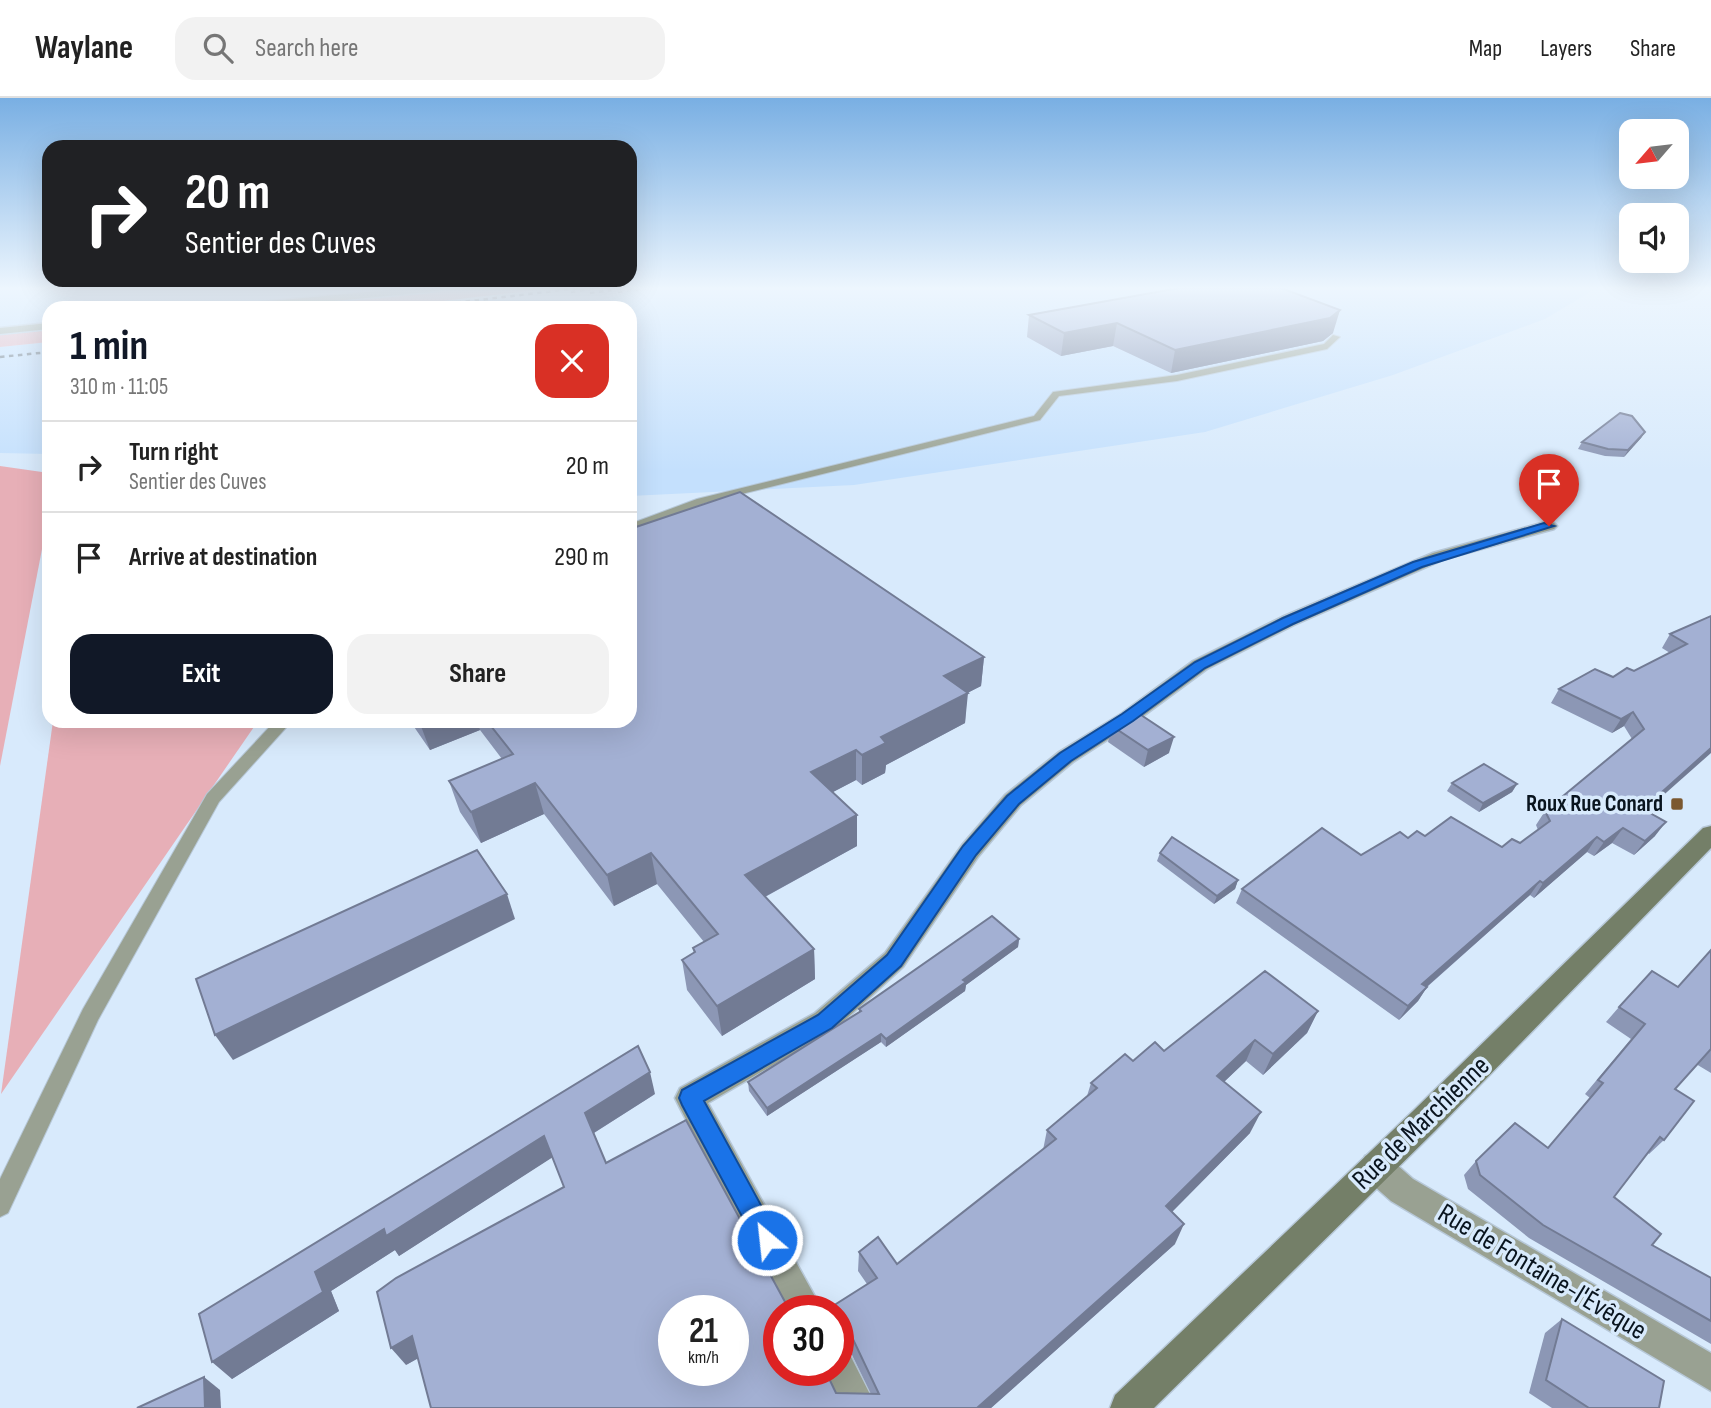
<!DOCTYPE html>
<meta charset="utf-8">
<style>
body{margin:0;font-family:"Sofia Sans Condensed",sans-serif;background:#f2f2f2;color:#222;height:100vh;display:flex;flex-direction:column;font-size:26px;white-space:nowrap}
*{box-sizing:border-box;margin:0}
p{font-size:23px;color:#767676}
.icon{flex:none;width:38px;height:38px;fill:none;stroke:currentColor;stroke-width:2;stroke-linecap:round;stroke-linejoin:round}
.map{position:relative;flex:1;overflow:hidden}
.side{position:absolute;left:42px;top:203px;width:595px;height:427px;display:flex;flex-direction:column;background:#fff;border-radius:21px;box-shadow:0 7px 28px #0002}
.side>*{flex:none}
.hud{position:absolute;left:42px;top:42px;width:595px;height:147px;border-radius:21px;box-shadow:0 7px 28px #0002;background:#202124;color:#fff;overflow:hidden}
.needle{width:46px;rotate:242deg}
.tools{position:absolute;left:1619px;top:21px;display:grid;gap:14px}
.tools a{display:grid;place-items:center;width:70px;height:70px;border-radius:14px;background:#fff;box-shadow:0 7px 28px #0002;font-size:35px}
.speed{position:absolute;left:658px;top:1197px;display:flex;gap:14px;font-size:35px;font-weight:700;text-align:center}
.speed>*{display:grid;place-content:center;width:91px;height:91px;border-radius:50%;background:#fff;box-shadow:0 7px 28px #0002;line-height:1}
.speed small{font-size:18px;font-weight:400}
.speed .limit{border:10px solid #d22;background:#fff;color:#111}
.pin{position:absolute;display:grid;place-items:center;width:60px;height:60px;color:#fff;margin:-72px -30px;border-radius:50% 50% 50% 0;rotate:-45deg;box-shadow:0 0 7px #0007}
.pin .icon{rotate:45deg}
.me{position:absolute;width:77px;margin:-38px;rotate:332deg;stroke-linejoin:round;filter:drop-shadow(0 0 5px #0008)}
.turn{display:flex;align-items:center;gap:24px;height:147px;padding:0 28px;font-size:32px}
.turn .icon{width:91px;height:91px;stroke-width:2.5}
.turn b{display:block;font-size:49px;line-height:60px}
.round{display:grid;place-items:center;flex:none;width:74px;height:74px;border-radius:21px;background:#f2f2f2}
.headline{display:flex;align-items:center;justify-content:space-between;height:119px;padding:0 28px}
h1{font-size:42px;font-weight:700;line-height:52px;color:#111827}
.action{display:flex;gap:14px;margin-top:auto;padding:14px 28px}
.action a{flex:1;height:80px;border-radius:21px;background:#111827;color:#fff;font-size:28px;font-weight:700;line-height:80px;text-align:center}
.action a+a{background:#f2f2f2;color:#222}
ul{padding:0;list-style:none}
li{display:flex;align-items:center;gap:21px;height:91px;padding:0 28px;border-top:2px solid #e0e0e0}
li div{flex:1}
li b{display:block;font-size:26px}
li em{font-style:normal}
header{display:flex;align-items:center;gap:42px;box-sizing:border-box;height:98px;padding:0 35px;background:#fff;border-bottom:2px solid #e0e0e0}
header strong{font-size:33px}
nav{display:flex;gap:38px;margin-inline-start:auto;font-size:24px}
.search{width:490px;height:63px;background:#f2f2f2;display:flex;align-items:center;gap:18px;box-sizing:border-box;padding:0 24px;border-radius:21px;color:#767676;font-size:26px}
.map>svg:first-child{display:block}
.built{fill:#c4e0fd}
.green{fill:#e7afb7}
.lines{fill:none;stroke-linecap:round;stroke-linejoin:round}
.service-casing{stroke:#b7c8d8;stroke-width:2}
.minor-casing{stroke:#b7c8d8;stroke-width:3}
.secondary-casing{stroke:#b7c8d8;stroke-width:3}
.service{fill:#99a192;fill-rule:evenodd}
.minor{fill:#99a192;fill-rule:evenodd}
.secondary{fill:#747f68;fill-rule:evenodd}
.rail{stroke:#606e7b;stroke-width:2.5;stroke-dasharray:4.5 4.5;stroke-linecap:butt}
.wall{fill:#8c97b5}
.shaded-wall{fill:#727b94}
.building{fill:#a3b0d3;stroke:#727b94;stroke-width:2;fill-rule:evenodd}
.route{fill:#1a73e8;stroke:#114b97;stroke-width:2}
.poi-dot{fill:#7b5830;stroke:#d8eafc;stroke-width:2.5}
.labels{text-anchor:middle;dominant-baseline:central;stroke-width:7;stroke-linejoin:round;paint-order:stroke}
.poi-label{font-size:23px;font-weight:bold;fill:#09141e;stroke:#d8eafc;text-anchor:end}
.near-street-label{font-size:28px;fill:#09141e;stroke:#d8eafc}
</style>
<header>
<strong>Waylane</strong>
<div class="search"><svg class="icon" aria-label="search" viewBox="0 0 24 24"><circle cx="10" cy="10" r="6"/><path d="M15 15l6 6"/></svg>Search here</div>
<nav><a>Map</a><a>Layers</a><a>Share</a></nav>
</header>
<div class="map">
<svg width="1711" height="1310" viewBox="0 0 1711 1310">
<rect width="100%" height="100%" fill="#d8eafc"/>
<!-- built -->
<g class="built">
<polygon points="0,190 411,190 209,210 49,210 49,226 0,230"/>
<polygon points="564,190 1597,190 1545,221 1393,277 1205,334 854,387 630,398 630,210 409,210"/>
<polygon points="49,244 49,356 0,355 0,249"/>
</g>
<!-- green -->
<g class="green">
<polygon points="461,190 552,190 383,210 265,210"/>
<polygon points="49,232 49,244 0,249 0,237"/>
<polygon points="0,368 49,375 49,415 0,668"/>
<polygon points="53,623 258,623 1,996"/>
</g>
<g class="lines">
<!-- service casing -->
<g class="service-casing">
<g id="service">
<polygon points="1333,237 1340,239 1327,251 1177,283 1059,298 1040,322 705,405 630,434 630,426 697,401 1034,318 1053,294 1177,277 1324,246"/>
<polygon points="275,623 292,623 219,704 98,922 8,1115 0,1119 0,1081 83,911 207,696"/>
</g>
</g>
<!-- minor casing -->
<g class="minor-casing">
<g id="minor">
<polygon points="408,190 443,190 438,193 262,210 225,210 230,207"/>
<polygon points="49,225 49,231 0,236 0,230"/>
<polygon points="1549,423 1554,425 1557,428 1554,431 1445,461 1294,527 1207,571 1135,624 1073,664 1021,707 978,759 903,869 835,931 708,1005 823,1213 787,1213 680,1010 675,1000 680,990 815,915 885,855 962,747 1005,697 1059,654 1121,616 1193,563 1282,519 1433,455"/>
<polygon points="1376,1054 1387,1058 1413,1081 1711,1255 1711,1293 1391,1103 1365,1080 1361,1069 1365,1058"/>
<polygon points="838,1254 851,1259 877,1310 839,1310 820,1272 838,1272"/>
</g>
</g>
<!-- secondary casing -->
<g class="secondary-casing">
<polygon id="secondary" points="1711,728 1711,750 1435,1033 1154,1310 1110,1310 1115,1297 1413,1013 1703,730"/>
</g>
<!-- service -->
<use href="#service" class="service"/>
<!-- minor -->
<use href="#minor" class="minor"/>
<!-- secondary -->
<use href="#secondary" class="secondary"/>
<!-- rail -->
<g class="rail">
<polyline points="571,194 598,190"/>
<polyline points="618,194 646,190"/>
<polyline points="590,195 625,190"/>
<polyline points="412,210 579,190"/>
<polyline points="0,259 49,254"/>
</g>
</g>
<!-- wall -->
<g class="wall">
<polygon points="1029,217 1333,235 1323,243 1171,275 1113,248 1061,258 1027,239"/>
<polygon points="1645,334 1641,340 1624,359 1605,358 1578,351 1582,344"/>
<polygon points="1711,518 1646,713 1655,738 1634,757 1612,745 1594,758 1587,754 1534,800 1530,797 1427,889 1418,903 1399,922 1236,805 1242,791 1361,757 1408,740 1425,738 1502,749 1520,745 1538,732 1536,727 1545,713 1632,641 1624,628 1612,635 1551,605 1559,591 1613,579 1634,573 1670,555 1662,550 1670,536"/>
<polygon points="984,559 981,588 967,595 965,625 886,667 885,675 862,687 856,682 833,694 857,717 857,748 765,799 814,851 815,881 722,938 687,892 682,862 694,855 693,850 704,844 657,786 614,808 544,716 481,745 460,714 449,683 502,661 480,632 430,652 410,623 630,623"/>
<polygon points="1112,628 1169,655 1144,669 1108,644"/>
<polygon points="1452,685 1517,686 1512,694 1479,714 1447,693"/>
<polygon points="1160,755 1238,782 1235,791 1214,806 1157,763"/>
<polygon points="1019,841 1018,849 966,887 965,893 886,949 881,944 767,1018 749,993 748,984 859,914 859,911"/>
<polygon points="1711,852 1711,975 1696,966 1675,991 1664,1042 1649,1056 1648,1055 1614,1099 1652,1147 1711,1180 1711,1246 1529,1140 1468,1091 1464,1077 1476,1063 1548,1050 1590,1000 1585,996 1631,941 1606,924 1619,909 1678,889"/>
<polygon points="1318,913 1307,935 1263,977 1246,963 1224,984 1250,1035 1172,1114 1175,1146 991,1310 431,1310 418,1260 406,1267 564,1089 552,1059 399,1158 395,1152 331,1193 339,1213 232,1281 199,1216 655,996 594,1035 606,1065 790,1213 836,1295 871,1296 852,1257 838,1252 838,1213 867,1186 858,1173 859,1154 897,1166 1043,1052 1047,1032 1087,998 1091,985 1133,963 1164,953"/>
<polygon points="1562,1221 1659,1310 1552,1310 1529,1295 1545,1235"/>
</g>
<!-- shaded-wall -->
<g class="shaded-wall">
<polygon points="1340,212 1333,235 1323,243 1171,275 1175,252"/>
<polygon points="1117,225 1113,248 1061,258 1064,235"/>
<polygon points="1645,334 1641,340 1624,359 1628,352"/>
<polygon points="984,559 981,588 942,608 944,578"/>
<polygon points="968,595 965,625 886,667 885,675 862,687 862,657 881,639"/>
<polygon points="1633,614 1624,628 1612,635 1621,621"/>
<polygon points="419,623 477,623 480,632 430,652"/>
<polygon points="1174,639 1169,655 1144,669 1148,652"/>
<polygon points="1711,650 1711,655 1632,725 1643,711"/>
<polygon points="856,652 856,682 812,705 811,674"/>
<polygon points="535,685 544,716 481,745 471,714"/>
<polygon points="1517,686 1512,694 1479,714 1483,705"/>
<polygon points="857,717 857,748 748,808 745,777"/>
<polygon points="1666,724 1655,738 1634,757 1645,743"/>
<polygon points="1623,730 1612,745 1594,758 1604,744"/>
<polygon points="1597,739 1587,754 1534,800 1543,785"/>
<polygon points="651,755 657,786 614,808 607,777"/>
<polygon points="1238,782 1235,791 1214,806 1217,798"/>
<polygon points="1540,783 1530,797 1414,900 1422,886"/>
<polygon points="507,796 515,821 233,962 215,937"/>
<polygon points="1019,841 1018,849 966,887 965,893 886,949 886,941 963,882"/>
<polygon points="814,851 815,881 722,938 717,908"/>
<polygon points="1427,889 1418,903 1399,922 1408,908"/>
<polygon points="1318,913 1307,935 1263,977 1273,956"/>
<polygon points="881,936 881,944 767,1018 767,1010"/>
<polygon points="1255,942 1246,963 1208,999 1217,978"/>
<polygon points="650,974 655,996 592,1036 585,1015"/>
<polygon points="1261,1014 1250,1035 1158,1128 1166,1108"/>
<polygon points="544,1038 553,1059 399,1158 395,1152 331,1193 339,1213 232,1281 212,1264 315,1174 384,1131"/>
<polygon points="1184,1126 1175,1146 991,1310 977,1310"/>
<polygon points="412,1238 426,1256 406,1267 391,1250"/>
<polygon points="204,1279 220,1292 221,1310 205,1310"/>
</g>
<!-- building -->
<g class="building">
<polygon points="1179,190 1281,190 1340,212 1330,220 1175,252 1117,225 1064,235 1029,217"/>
<polygon points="1620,315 1632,318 1645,334 1628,352 1608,351 1582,344"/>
<polygon points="740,394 984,559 944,578 968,595 881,639 886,645 862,657 856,652 811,674 857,717 745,777 814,851 717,908 682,862 695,854 693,850 718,836 651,755 607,777 535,685 471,714 449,683 513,656 487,623 630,623 630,431"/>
<polygon points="1711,518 1711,650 1643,711 1666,724 1645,743 1623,730 1604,744 1597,739 1543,785 1540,783 1422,886 1427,889 1408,908 1242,791 1322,730 1361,757 1400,734 1408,740 1417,733 1425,738 1451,719 1502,749 1512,741 1520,745 1550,723 1545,713 1644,631 1633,614 1621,621 1559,591 1595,571 1613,579 1627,570 1634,573 1687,546 1670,536"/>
<polygon points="1135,613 1174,639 1148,652 1112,628"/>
<polygon points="1484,666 1517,686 1483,705 1452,685"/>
<polygon points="1172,739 1238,782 1217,798 1160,755"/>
<polygon points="477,752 507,796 215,937 196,881"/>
<polygon points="992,818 1019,841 963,882 966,884 886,941 881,936 767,1010 748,984 861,913 859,911"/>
<polygon points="1711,852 1711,951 1675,991 1694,1003 1664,1042 1660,1039 1614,1099 1661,1136 1652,1147 1711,1180 1711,1223 1543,1127 1480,1077 1476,1063 1515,1025 1548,1050 1603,985 1598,982 1645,926 1619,909 1652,873 1678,889"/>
<path d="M1265,873l53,40 -45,43 -18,-14 -38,36 44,36 -95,94 18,18 -207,184h-546l-19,-72 -21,12 -14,-56 19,-14 168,-91 -20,-51 -158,100 -2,-7 -69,43 8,20 -111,70 -13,-48 439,-268 12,26 -65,41 21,50 80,-43 104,191h-11v59h46l11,23 43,1 -27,-57 -14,-4v-22h-13l52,-33 -18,-26 19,-15 19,27 159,-125 -9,-9 50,-42 -6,-5 34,-29 8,7 22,-19 9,9zM674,1213h59v59h-59z"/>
<polygon points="1562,1221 1664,1283 1659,1310 1589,1310 1546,1282"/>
<polygon points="204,1279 205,1310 137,1310"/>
</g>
<!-- sky -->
<linearGradient id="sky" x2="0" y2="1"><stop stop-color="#79afe3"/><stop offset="0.51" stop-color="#edf6fe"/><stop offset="1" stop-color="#edf6fe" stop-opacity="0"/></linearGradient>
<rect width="1711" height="373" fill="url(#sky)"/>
<!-- route -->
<polygon class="route" points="1544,425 1554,428 1422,469 1293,526 1205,570 1133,623 1071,663 1019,706 976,757 901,868 832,930 704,1003 780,1142 776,1150 767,1154 759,1150 682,1007 679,1000 682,992 818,917 887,857 963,748 1007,698 1060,655 1122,616 1195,564 1283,520 1413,464"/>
<!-- markers -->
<rect class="poi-dot" x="1670" y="699" width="14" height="14" rx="3.5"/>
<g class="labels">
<!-- poi labels -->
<g class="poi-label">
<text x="1663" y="706">Roux Rue Conard</text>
</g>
<!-- near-street labels -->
<g class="near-street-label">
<text transform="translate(1421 1025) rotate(-44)">Rue de Marchienne</text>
<text transform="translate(1542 1174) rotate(31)">Rue de Fontaine-l'Évêque</text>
</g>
</g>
</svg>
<div class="tools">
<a><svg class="needle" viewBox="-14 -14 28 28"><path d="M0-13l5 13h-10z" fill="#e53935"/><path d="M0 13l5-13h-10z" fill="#767676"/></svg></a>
<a><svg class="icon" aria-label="sound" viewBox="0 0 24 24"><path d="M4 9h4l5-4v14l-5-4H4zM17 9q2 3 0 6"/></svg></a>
</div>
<div class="speed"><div>21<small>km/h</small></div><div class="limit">30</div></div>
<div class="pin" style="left:1549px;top:428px;background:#d93025"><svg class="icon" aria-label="arrive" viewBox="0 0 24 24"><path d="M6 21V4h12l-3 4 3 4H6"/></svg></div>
<svg class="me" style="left:767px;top:1142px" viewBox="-20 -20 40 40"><circle r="17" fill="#1a73e8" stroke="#fff" stroke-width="3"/><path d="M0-11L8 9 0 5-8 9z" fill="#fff"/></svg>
<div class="hud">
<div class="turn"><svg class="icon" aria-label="right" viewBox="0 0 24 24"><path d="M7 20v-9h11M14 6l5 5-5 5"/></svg><div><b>20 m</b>Sentier des Cuves</div></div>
</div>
<section class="side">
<div class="headline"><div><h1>1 min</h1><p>310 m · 11:05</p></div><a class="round" style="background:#d93025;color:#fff"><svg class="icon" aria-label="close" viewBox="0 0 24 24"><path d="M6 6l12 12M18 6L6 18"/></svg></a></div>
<ul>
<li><svg class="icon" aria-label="right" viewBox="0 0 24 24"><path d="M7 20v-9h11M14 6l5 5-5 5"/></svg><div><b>Turn right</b><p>Sentier des Cuves</p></div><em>20 m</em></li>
<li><svg class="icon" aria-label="arrive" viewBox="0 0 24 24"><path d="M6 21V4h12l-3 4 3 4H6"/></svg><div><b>Arrive at destination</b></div><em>290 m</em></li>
</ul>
<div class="action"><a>Exit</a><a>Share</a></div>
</section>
</div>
